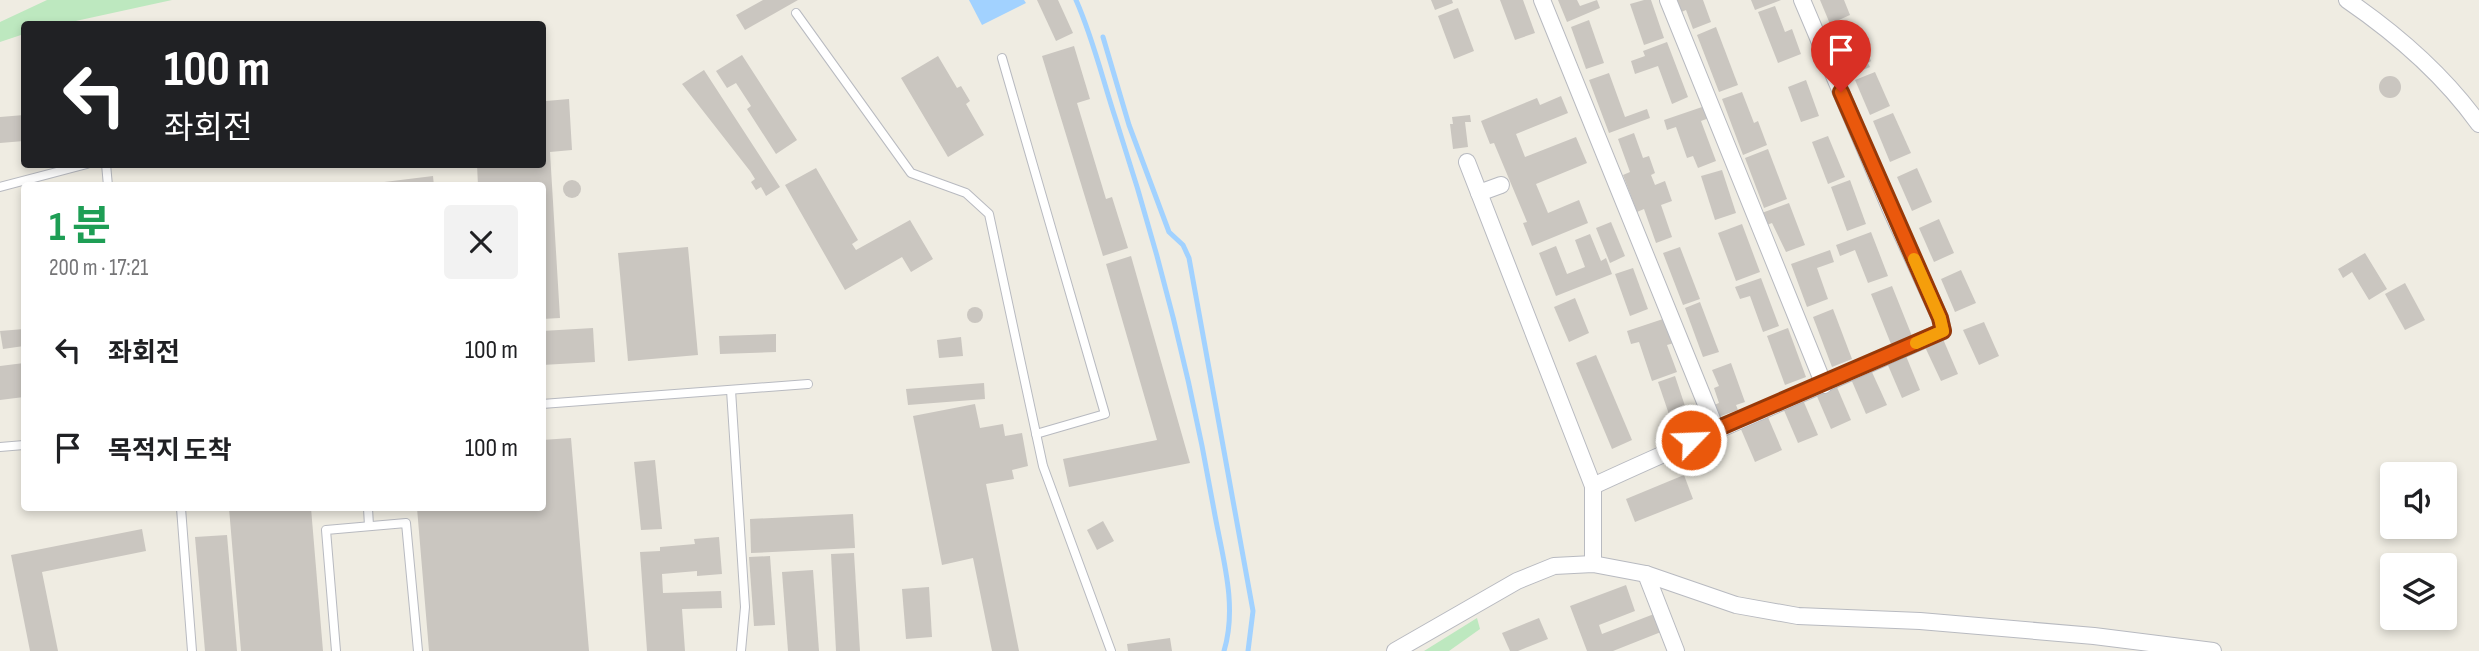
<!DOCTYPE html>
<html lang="ko">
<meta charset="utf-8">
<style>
body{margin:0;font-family:"Sofia Sans Condensed","Noto Sans KR",sans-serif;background:#f2f2f2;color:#202124;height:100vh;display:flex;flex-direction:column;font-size:26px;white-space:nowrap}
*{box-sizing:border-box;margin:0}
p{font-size:23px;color:#757577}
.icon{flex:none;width:38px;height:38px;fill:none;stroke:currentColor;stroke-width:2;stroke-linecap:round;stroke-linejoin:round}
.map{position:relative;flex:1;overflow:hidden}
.details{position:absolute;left:21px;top:182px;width:525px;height:329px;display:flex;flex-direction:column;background:#fff;border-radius:7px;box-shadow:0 4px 10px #0003}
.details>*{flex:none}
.top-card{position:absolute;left:21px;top:21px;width:525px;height:147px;border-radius:7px;box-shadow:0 4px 10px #0003;background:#202124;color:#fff;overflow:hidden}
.fabs{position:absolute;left:2380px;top:462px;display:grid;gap:14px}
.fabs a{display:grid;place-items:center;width:77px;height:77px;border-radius:7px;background:#fff;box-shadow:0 4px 10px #0003;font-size:35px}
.pin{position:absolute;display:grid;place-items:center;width:60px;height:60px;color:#fff;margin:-72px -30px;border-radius:50% 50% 50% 0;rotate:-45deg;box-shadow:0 0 7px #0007}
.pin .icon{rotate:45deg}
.me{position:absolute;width:77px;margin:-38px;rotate:66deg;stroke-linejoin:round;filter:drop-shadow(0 0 5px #0008)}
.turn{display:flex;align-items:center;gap:24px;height:147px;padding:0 28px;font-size:32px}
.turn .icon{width:91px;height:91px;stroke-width:2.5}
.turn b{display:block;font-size:49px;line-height:60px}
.round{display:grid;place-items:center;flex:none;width:74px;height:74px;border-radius:7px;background:#f2f2f2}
.overview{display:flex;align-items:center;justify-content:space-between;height:119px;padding:0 28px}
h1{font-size:42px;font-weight:700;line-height:52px;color:#1e9e55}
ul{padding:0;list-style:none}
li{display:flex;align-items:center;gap:21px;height:98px;padding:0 28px}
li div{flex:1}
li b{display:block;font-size:26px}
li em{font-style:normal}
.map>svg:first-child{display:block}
.green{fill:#bde8bf}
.water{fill:#a2d2ff}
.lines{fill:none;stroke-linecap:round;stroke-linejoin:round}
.stream{stroke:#a2d2ff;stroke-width:5}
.building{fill:#cac6c0}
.lane-casing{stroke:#b8bac0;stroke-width:10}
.street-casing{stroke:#b8bac0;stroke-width:18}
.lane{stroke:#fff;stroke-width:8}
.street{stroke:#fff;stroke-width:16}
.route-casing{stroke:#983908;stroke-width:18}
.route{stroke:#ea580c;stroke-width:12}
.slow{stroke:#f59e0b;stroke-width:12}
</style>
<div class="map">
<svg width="2479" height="651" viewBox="0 0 2479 651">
<rect width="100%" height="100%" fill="#efece2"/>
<!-- green -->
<g class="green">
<polygon points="47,0 172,0 62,24 24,24 24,34 0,42 0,22"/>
<polygon points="1477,618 1480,629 1449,651 1424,651"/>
</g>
<!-- water -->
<polygon class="water" points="969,0 1024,0 1026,3 982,25"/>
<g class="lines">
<!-- stream -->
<g class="stream">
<path d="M1076,0c17,38 27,81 40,120 42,128 75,258 98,390 8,46 24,95 10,141"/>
<polyline points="1103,37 1129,125 1169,232 1183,245 1189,258 1253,611 1248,651"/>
</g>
</g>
<!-- building -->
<g class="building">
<polygon points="763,0 798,0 745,30 736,15"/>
<polygon points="1037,0 1058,0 1073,33 1056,41"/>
<polygon points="1431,0 1452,0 1453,3 1435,10"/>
<polygon points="1500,0 1523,0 1535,33 1515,40"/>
<polygon points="1558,0 1577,0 1580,6 1597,0 1600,8 1567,22"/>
<polygon points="1644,0 1651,0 1664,38 1644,45 1630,4"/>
<polygon points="1674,0 1703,0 1711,22 1693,29 1686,10 1679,13"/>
<polygon points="1751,0 1781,0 1755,10"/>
<polygon points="1820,0 1844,0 1850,15 1830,24"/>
<polygon points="1775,6 1785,32 1792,29 1801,54 1778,63 1758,12"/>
<polygon points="1458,8 1474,51 1454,59 1438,16"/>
<polygon points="1589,20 1604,63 1586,69 1571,27"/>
<polygon points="1716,27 1738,85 1719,92 1697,35"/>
<polygon points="1856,27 1871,61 1868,63 1870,67 1848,76 1839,55 1843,53 1835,35"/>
<polygon points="1667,42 1688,97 1672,104 1658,66 1635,74 1631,61 1645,56 1643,51"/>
<polygon points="1074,46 1090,99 1077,103 1106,199 1112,197 1128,248 1103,256 1042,56"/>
<polygon points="742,55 797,140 776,154 747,109 751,106 736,83 727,88 716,71"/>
<polygon points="938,56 957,88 961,86 970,101 966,104 984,135 948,157 901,78"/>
<polygon points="704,70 780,187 766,196 761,187 756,190 751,182 755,179 750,171 682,84"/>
<polygon points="1875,72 1890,106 1870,115 1855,80"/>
<polygon points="1609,73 1625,117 1647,109 1650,118 1609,133 1589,80"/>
<circle cx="2390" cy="87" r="11"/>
<polygon points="1806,80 1819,116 1801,122 1788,87"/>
<polygon points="542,84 545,84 546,101 569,99 572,150 550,152 560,318 542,319 542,186 478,186 477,164 542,164"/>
<polygon points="1742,92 1754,123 1758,121 1767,145 1743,155 1722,99"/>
<polygon points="1561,96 1568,113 1516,134 1525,157 1576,137 1587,163 1536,184 1548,213 1579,200 1588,223 1532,246 1523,223 1527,222 1494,143 1490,144 1481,121 1537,98 1540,105"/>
<polygon points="1705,106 1709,118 1701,121 1716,161 1698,168 1693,156 1687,158 1676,127 1667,130 1664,120"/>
<polygon points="1893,113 1911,153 1890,162 1873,121"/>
<polygon points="24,115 24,141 0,143 0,117"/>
<polygon points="1470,115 1471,122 1465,122 1468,147 1453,149 1450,124 1453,124 1452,117"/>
<polygon points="1634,133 1643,158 1649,156 1655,173 1651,175 1655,185 1665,181 1672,201 1661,205 1672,237 1656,243 1644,209 1637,212 1623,175 1630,172 1618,139"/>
<polygon points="1828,136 1845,177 1828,184 1812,142"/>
<polygon points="1768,149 1787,199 1764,208 1745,158"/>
<polygon points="816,168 858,240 852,244 856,250 910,220 933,259 911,272 902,257 845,290 785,185"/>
<polygon points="1917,168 1932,202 1912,211 1897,177"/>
<polygon points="1722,170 1736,213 1715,220 1701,176"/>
<polygon points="433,176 434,186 368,186 368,184"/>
<polygon points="1850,180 1866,224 1847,231 1831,187"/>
<circle cx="572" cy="189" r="9"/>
<polygon points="1789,203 1805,245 1786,252 1772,223 1764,226 1759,214"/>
<polygon points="1939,219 1954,253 1934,262 1919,228"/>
<polygon points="1611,222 1625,256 1610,263 1596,228"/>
<polygon points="1742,224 1760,272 1736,281 1718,233"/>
<polygon points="1871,232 1888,276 1868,283 1855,250 1840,256 1836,245"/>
<polygon points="1590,234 1601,261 1606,258 1612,274 1556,296 1539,253 1556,246 1567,274 1585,267 1575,240"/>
<polygon points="688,247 698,355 628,361 618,253"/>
<polygon points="1680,247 1700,299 1683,305 1663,253"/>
<polygon points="1830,250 1834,262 1817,268 1828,299 1807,307 1791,264"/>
<polygon points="2365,253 2387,289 2369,300 2352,272 2343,278 2338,269"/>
<polygon points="1131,256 1190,463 1069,487 1063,459 1157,440 1106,264"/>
<polygon points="1633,268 1648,309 1630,316 1615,274"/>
<polygon points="1961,270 1976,303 1955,312 1941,279"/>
<polygon points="1761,278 1779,326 1763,332 1750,296 1740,299 1735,287"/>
<polygon points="2405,283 2425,320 2405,330 2385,294"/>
<polygon points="1892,286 1912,336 1891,344 1871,294"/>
<polygon points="1575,298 1589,333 1569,342 1554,307"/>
<polygon points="1700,302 1719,352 1703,357 1685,308"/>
<circle cx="975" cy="315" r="8"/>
<polygon points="1833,309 1852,359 1832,367 1813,317"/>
<polygon points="1666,318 1674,343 1667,345 1677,372 1652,381 1639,342 1631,344 1627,331"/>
<polygon points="1984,322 1999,356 1979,365 1963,330"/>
<polygon points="593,328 595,362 542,365 542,331"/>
<polygon points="1788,328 1806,377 1785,385 1767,336"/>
<polygon points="24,329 24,346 3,349 0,331"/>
<polygon points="776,334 776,352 720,354 719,336"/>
<polygon points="961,337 963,356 939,358 937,340"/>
<polygon points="1943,339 1958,374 1941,381 1925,347"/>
<polygon points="1596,355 1632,440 1612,449 1576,363"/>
<polygon points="1906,356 1920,390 1902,398 1887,363"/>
<polygon points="24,363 24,397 0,400 0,366"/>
<polygon points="1731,363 1745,402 1736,405 1738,410 1718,417 1714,405 1719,403 1714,388 1719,386 1712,370"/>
<polygon points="1871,370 1887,405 1866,414 1851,379"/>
<polygon points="1675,376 1690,421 1673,426 1658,382"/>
<polygon points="984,383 985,399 908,405 906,389"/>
<polygon points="1836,385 1851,420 1831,429 1816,394"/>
<polygon points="1803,400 1818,435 1798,443 1783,408"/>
<polygon points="975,404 980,428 1003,424 1005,436 1022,433 1028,466 1012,470 1014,479 986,484 1019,651 992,651 973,558 942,565 913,416"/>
<polygon points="1767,415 1782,450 1755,462 1740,427"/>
<polygon points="571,438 589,651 429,651 417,508 542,508 542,440"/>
<polygon points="655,460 662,529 641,530 634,462"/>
<polygon points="1684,475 1693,499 1635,522 1626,499"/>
<polygon points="229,508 311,508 323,651 241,651"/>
<polygon points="853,514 855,548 751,553 750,519"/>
<polygon points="1103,521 1114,541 1097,550 1087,530"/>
<polygon points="142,529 146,551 42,572 58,651 30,651 11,555"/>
<polygon points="227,535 237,651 205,651 195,537"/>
<polygon points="719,537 722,574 697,576 697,571 662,574 663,593 721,591 722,608 682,609 685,651 647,651 640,552 660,551 660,547 695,544 694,539"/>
<polygon points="854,553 860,651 836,651 831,554"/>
<polygon points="770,556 775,625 754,626 749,557"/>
<polygon points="813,570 819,651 788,651 782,572"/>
<polygon points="1626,585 1635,611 1599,625 1602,634 1654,614 1661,632 1613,651 1587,651 1570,606"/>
<polygon points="929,587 932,637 906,639 902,589"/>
<polygon points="1539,618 1548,639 1518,651 1510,651 1502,633"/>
<polygon points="1170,638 1172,651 1128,651 1127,644"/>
</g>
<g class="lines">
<!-- lane casing -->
<g class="lane-casing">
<g id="lane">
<polyline points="796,13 911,173 966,193 989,214 1043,466 1111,651"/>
<polyline points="1002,58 1105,414 1036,434"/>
<polyline points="106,164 108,186"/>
<polyline points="0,187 87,164"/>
<polyline points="731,390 745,607 741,651"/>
<polyline points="542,404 808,384"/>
<polyline points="0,447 24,445"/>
<polyline points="181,508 192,651"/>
<polyline points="368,508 369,526"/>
<polyline points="336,651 326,530 406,523 418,651"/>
</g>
</g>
<!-- street casing -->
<g class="street-casing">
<g id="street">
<polyline points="1542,0 1716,429"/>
<polyline points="1668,0 1824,385"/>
<path d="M2347,0c51,35 96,74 132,124"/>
<polyline points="1467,162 1593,486"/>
<polyline points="1479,193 1501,185"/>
<path d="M1593,564v-78c116,-54 234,-102 350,-155l-3,-13 -50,-110 -88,-208"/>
<polyline points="1646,574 1676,651"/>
<polyline points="1395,651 1517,581 1554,566 1593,564 1646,574 1736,605 1798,616 1920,621 2094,636 2213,651"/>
</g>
</g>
<!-- lane -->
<use href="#lane" class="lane"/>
<!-- street -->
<use href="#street" class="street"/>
</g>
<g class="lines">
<!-- route casing -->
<g class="route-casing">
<polyline id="route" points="1691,440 1943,331 1940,318 1841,92"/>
</g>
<!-- route -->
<use href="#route" class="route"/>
<!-- slow -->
<polyline class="slow" points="1914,259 1940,318 1943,331 1916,343"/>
</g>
</svg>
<div class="fabs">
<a><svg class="icon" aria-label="sound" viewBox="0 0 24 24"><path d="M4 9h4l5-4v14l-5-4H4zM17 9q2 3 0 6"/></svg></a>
<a><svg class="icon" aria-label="layers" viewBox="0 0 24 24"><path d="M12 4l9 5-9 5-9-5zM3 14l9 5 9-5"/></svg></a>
</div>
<div class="pin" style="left:1841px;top:92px;background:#d93025"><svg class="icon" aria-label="arrive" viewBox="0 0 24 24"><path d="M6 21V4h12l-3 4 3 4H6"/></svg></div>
<svg class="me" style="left:1691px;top:440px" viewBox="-20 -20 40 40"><circle r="17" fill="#ea580c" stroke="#fff" stroke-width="3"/><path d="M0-11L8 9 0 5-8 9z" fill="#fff"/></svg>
<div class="top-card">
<div class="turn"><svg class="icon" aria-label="left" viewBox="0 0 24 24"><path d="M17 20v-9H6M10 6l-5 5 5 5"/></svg><div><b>100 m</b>좌회전</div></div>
</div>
<section class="details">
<div class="overview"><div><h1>1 분</h1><p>200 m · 17:21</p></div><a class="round"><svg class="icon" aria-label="close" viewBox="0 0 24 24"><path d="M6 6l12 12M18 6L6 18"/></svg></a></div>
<ul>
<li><svg class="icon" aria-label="left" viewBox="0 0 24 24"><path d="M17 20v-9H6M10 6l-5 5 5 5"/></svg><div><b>좌회전</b></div><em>100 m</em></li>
<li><svg class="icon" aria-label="arrive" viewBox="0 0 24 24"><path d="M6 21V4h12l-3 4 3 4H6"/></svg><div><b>목적지 도착</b></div><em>100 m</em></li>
</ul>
</section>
</div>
